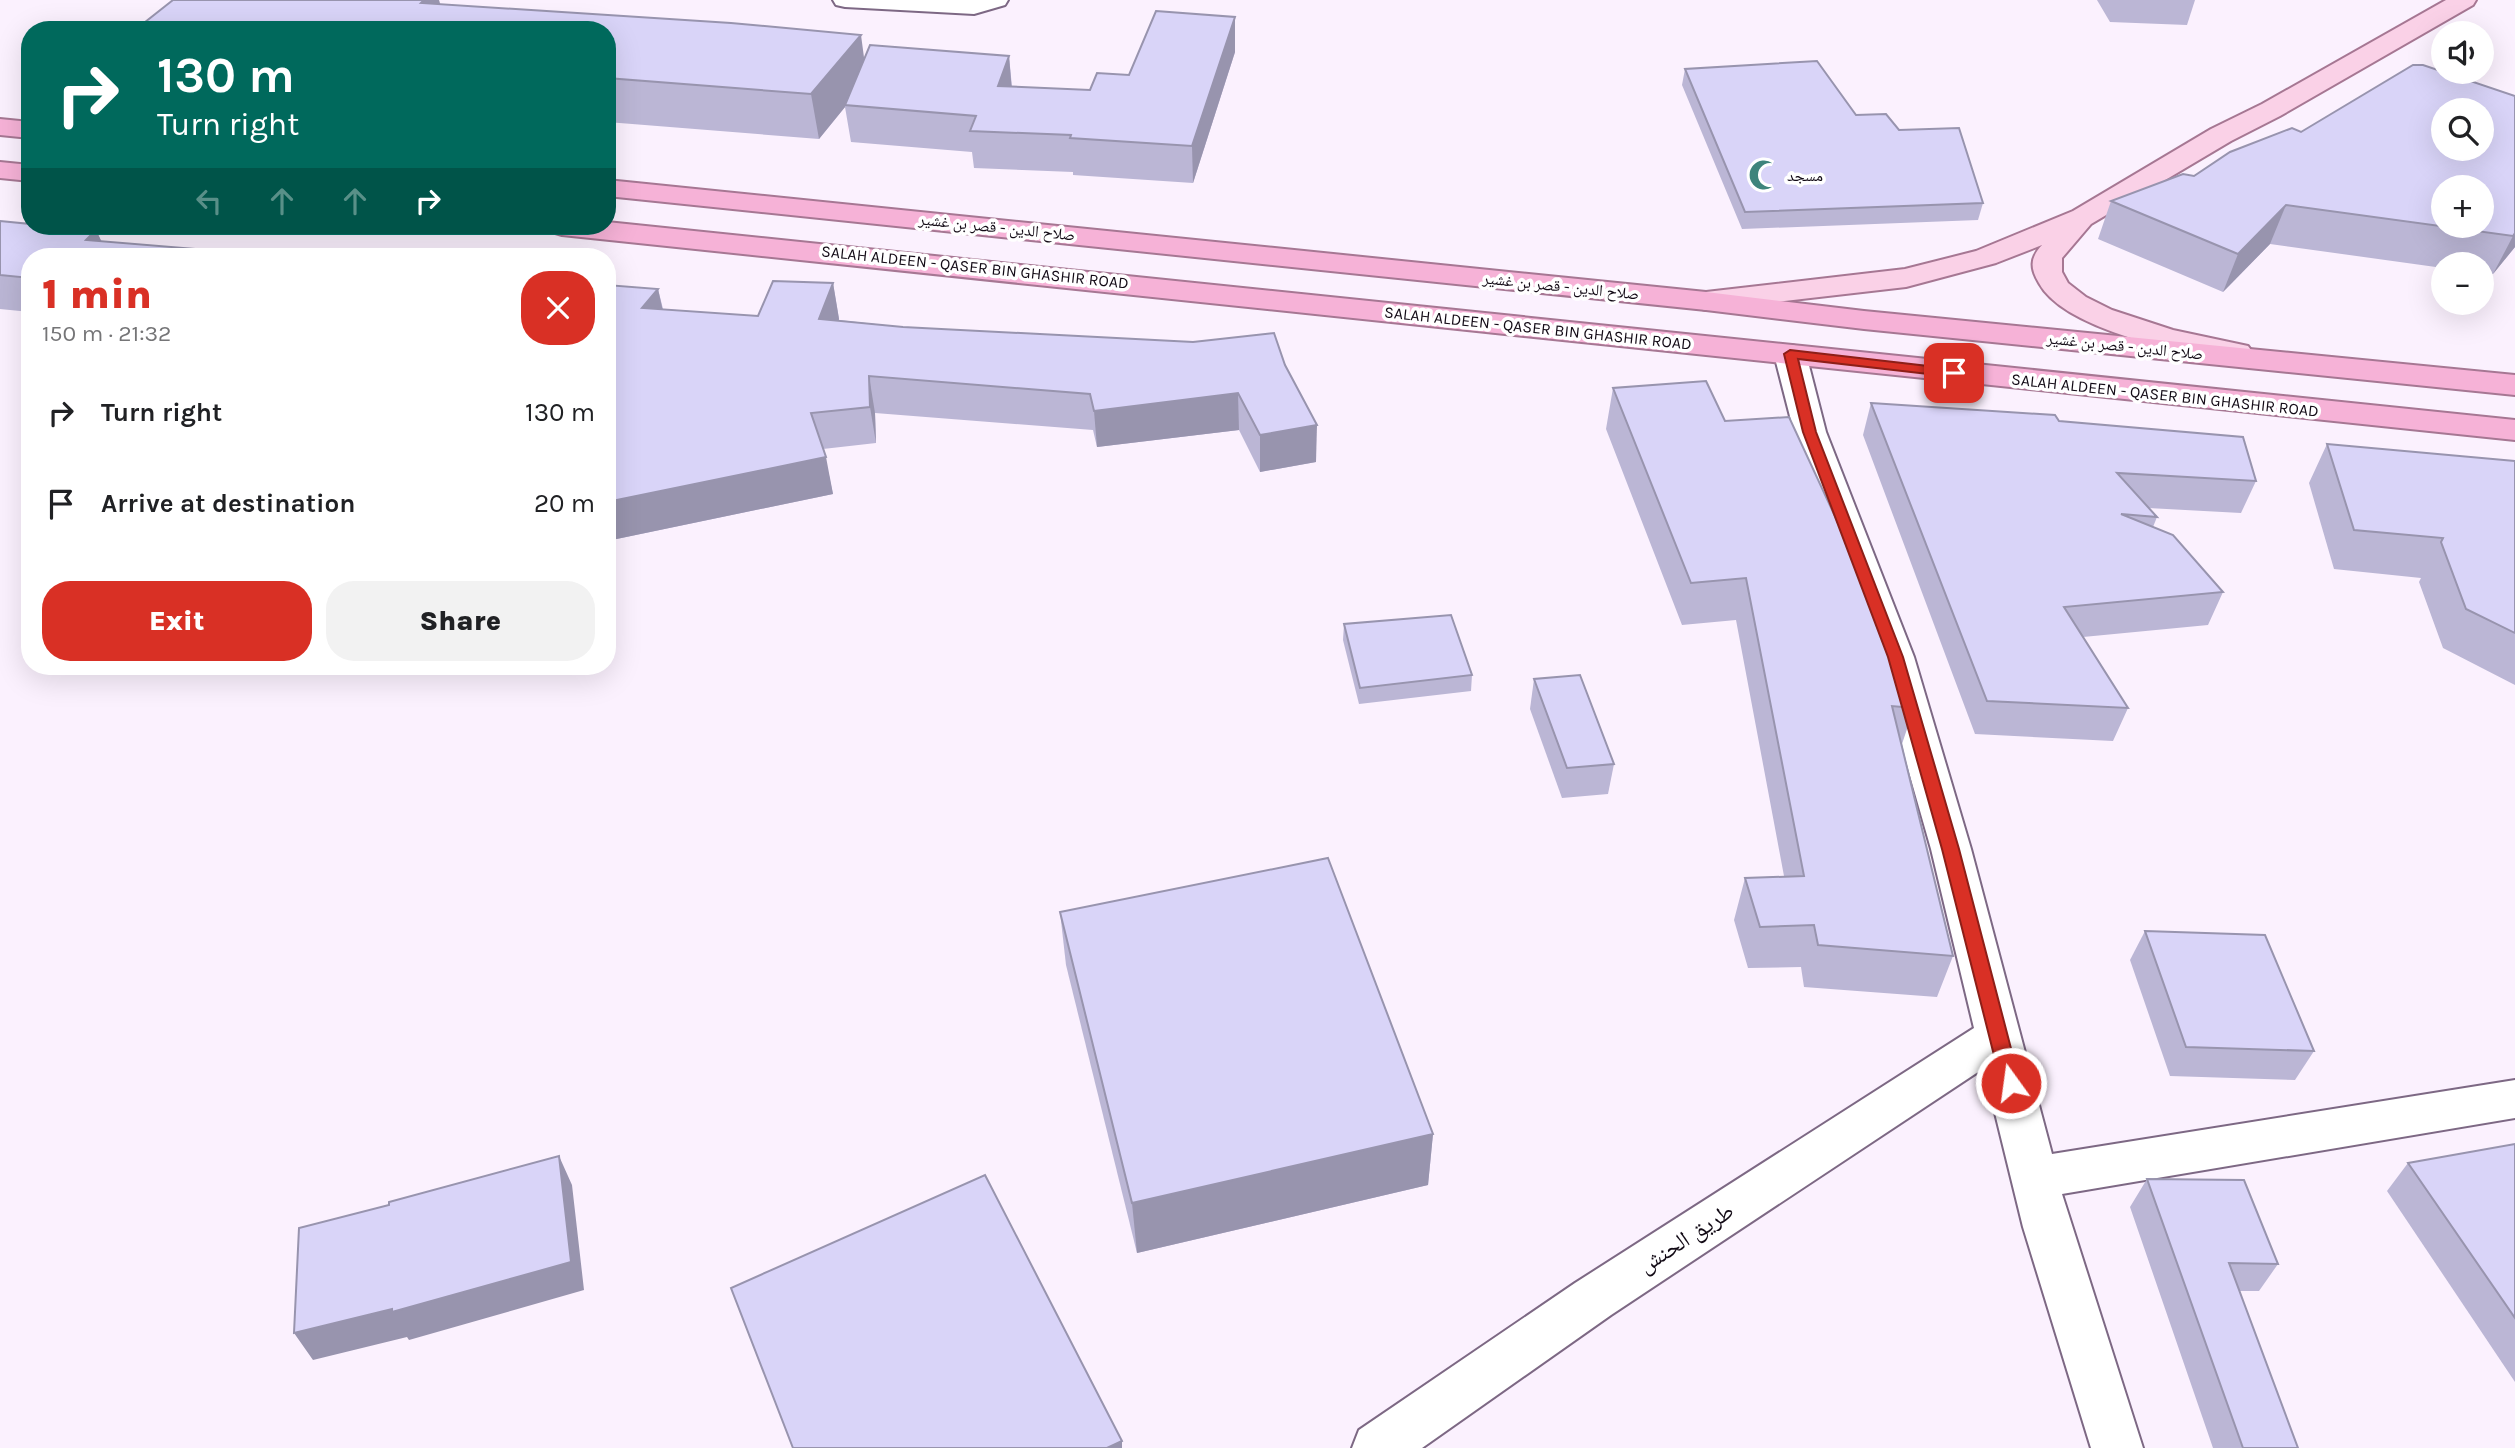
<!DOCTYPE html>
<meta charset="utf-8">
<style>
body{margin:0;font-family:Karla,"Noto Naskh Arabic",sans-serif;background:#f2f2f2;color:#202124;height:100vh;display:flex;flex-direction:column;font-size:26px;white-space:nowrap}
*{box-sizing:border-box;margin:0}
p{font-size:23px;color:#757577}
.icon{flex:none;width:38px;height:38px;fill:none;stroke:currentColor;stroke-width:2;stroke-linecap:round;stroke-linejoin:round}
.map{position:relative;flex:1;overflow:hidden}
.sheet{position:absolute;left:21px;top:248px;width:595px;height:427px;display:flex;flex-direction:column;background:#fff;border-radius:28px;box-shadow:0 7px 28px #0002}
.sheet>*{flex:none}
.guide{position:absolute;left:21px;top:21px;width:595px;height:214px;border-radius:28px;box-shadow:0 7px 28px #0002;background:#00695c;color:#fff;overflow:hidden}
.fabs{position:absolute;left:2431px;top:21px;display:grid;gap:14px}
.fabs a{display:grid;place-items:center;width:63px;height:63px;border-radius:50%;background:#fff;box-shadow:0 7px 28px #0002;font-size:35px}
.pin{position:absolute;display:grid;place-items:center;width:60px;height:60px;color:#fff;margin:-30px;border-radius:14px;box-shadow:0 4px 10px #0006}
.me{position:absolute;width:77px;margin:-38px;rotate:346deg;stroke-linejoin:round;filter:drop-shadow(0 0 5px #0008)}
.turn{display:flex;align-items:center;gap:24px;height:147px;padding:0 21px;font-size:32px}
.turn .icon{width:91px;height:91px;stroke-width:2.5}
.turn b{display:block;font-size:49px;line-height:60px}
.lanes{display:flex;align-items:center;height:66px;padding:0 21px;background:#0003;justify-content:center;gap:35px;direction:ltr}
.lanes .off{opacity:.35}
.round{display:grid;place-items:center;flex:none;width:74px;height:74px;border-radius:28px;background:#f2f2f2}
.head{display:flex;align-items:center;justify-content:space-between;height:119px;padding:0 21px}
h1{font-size:42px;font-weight:800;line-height:52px;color:#d93025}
.primary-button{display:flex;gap:14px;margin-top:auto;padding:14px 21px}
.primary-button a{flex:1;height:80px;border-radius:28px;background:#d93025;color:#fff;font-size:28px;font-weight:800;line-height:80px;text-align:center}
.primary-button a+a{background:#f2f2f2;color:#202124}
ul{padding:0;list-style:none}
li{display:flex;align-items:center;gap:21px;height:91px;padding:0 21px}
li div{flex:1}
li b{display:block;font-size:26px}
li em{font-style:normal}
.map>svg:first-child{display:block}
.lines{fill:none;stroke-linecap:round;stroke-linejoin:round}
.minor-casing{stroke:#7d6884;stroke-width:4}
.major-casing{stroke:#a67793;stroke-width:4}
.highway-casing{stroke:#a67793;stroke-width:4}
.minor{fill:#fff;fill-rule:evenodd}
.major{fill:#fad1e7;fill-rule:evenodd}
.highway{fill:#f6b2d7;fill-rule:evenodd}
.wall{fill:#bbb6d5}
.shaded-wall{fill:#9894ae}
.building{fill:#d9d4f8;stroke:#9894ae;stroke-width:2;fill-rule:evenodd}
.route{fill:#d93025;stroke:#8d1f18;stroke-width:2}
.labels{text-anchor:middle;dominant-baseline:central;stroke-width:7;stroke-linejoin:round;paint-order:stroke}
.far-poi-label{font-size:16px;fill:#120a15;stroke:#fff;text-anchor:start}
.far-street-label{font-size:16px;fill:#120a15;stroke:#fff}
.near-street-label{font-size:23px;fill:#120a15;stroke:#fff}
</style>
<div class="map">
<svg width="2515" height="1448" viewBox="0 0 2515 1448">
<rect width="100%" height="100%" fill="#fbf1fe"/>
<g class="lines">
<!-- minor casing -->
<g class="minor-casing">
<g id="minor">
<polygon points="833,0 1008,0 1005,5 974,14 845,7 836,5"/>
<polygon points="1790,345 1801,347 1806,354 1826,432 1914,657 1971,849 2052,1154 2515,1080 2515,1118 2062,1194 2143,1448 2091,1448 2023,1227 1984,1068 1611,1315 1422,1448 1352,1448 1359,1430 1575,1283 1974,1028 1931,849 1876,657 1794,432 1774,354 1779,347"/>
</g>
</g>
<!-- major casing -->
<g class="major-casing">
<path id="major" d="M2446,0h30l-3,5 -193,111 -49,25 -140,83 -29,34v14l6,11 18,14 26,13 61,20 75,16 5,7 -5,7 -11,2c-51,-9 -172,-31 -198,-79 -9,-15 -9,-25 3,-38l-46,18 -90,24 -200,23 -11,-3 -4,-6 4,-6 11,-3 199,-23 71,-18 97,-40 138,-82 51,-25z"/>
</g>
<!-- highway casing -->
<g class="highway-casing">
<g id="highway">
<polygon points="0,119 30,122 30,138 0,135"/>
<polygon points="0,162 30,165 30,181 0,178"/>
<polygon points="607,180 1706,292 1864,311 2515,375 2515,395 1864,329 1706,310 607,196"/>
<polygon points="607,222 2515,420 2515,440 562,235 552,232 548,226 607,226"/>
</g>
</g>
<!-- minor -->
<use href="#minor" class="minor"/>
<!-- major -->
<use href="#major" class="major"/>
<!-- highway -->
<use href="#highway" class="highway"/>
</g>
<!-- wall -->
<g class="wall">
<polygon points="2097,0 2195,0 2187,25 2110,22"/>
<polygon points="440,4 864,59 1009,56 1012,87 1090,90 1129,75 1235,17 1235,52 1193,183 1073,175 1073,172 974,168 972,152 851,142 845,107 819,139 607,122 607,30"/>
<polygon points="1685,69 1856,115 1899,130 1983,203 1978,220 1742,229 1682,85"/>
<polygon points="2515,96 2515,247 2493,274 2482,273 2482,264 2443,264 2443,268 2270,244 2223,292 2098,239 2111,201 2194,176 2301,132"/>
<polygon points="0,221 96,230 101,241 30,257 30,312 0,309"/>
<polygon points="833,283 839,319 839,320 903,327 1193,342 1316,462 1260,472 1239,430 1097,447 1093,430 875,413 876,443 823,449 833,494 607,541 658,289 663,309 758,316"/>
<polygon points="1613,388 1725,421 1914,708 1902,744 1953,956 1937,997 1804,987 1801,967 1748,968 1734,920 1745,878 1784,876 1736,620 1682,625 1606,429"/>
<polygon points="1871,403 2059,421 2256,481 2241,513 2148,508 2157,517 2153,527 2223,592 2208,625 2083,637 2128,708 2113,741 1975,734 1863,435"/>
<polygon points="2327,444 2515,461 2515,685 2443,648 2419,582 2421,578 2334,569 2309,483"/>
<polygon points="1344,624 1472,675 1471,691 1359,704 1343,640"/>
<polygon points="1534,679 1614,764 1608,794 1562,798 1530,709"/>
<polygon points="1060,912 1433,1134 1428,1185 1137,1253 1066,965"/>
<polygon points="2145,931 2314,1051 2295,1080 2170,1076 2130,960"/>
<polygon points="2515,1144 2515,1382 2387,1191 2408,1163"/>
<polygon points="2147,1179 2278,1264 2259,1291 2239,1291 2298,1448 2213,1448 2130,1207"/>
</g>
<!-- shaded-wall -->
<g class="shaded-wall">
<polygon points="424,0 439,0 448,30 421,3"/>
<polygon points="1235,17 1235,52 1193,183 1192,146"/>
<polygon points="861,35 867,80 845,105 845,107 819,139 811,94"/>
<polygon points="1009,56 1012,92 998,86"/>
<polygon points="2286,205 2270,244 2223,292 2238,254"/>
<polygon points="96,230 109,257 86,240"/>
<polygon points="2515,233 2515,247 2493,274 2513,236"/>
<polygon points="833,283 839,319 826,355 819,319"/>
<polygon points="658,289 666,325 642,308"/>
<polygon points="869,376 875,413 876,443 870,407"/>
<polygon points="1238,393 1239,430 1097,447 1094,411"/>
<polygon points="1317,425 1316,462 1260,472 1260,435"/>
<polygon points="826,457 833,494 607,541 607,502"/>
<polygon points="1433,1134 1428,1185 1137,1253 1132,1203"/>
<polygon points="559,1156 572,1185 584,1290 409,1340 407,1337 313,1360 294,1333"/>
<polygon points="1122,1441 1122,1448 1107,1448"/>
</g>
<!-- building -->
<g class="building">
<polygon points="173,0 424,0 421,3 731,23 861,35 811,94 607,78 607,30 135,30"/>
<polygon points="1156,11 1235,17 1192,146 1070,138 1071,135 970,131 976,116 845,105 870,45 1009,56 998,86 1090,90 1097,73 1129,75"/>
<polygon points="1817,61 1856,115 1886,114 1899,130 1959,128 1983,203 1745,212 1685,69"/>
<path d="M2413,65h10l92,31v137l-2,3 -227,-31 -48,49 -127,-53 72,-27 11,2 36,-24 62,-24 9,4zM2443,110h39v39h-39zM2443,187h39v39h-39z"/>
<polygon points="0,221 30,224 30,226 50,226 96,230 86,240 291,257 30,257 30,278 0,275"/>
<polygon points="773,281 833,283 819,319 903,327 1193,342 1274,333 1285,365 1317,425 1260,435 1238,393 1094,411 1090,394 869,376 870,407 811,413 826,457 607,502 607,285 658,289 642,308 758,316"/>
<polygon points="1706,381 1725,421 1789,417 1895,646 1914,708 1892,706 1953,956 1818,945 1814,925 1760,927 1745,878 1804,876 1746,578 1691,583 1613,388"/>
<polygon points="1871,403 2055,415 2059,421 2243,437 2256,481 2117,473 2157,517 2121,514 2173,535 2223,592 2064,607 2128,708 1987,701"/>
<polygon points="2327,444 2515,461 2515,633 2466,609 2441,542 2443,538 2354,530"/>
<polygon points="1451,615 1472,675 1360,688 1344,624"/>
<polygon points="1580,675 1614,764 1567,768 1534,679"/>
<polygon points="1328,858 1433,1134 1132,1203 1060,912"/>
<polygon points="2145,931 2265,935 2314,1051 2186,1047"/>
<polygon points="2515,1144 2515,1318 2408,1163"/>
<polygon points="559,1156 571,1262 392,1312 392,1309 294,1333 299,1228 389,1205 389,1202"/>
<polygon points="985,1175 1122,1441 1107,1448 793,1448 731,1288"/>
<polygon points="2147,1179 2244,1180 2278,1264 2229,1263 2298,1448 2243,1448"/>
</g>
<!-- route -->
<polygon class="route" points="1790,350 1954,369 1960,373 1954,377 1798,359 1816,432 1903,657 1959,849 2020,1083 2017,1088 2011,1091 2004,1088 2001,1083 1942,849 1888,657 1803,432 1784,354"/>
<!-- icons -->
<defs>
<g id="mosque-bare" transform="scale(2.415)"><path d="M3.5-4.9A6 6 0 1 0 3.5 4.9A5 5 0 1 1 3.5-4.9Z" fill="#3e847c" stroke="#fff" stroke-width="2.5" paint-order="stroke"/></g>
</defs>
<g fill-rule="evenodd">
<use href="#mosque-bare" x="1764" y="175"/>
</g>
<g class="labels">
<!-- far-poi labels -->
<g class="far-poi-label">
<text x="1787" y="175">مسجد</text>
</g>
<!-- far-street labels -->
<g class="far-street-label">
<text transform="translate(997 227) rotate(6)">صلاح الدين - قصر بن غشير</text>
<text transform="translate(975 267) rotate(6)">SALAH ALDEEN - QASER BIN GHASHIR ROAD</text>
<text transform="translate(1561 286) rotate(6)">صلاح الدين - قصر بن غشير</text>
<text transform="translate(1538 328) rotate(6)">SALAH ALDEEN - QASER BIN GHASHIR ROAD</text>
<text transform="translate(2125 346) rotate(6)">صلاح الدين - قصر بن غشير</text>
<text transform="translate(2165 395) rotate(6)">SALAH ALDEEN - QASER BIN GHASHIR ROAD</text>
</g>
<!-- near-street labels -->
<g class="near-street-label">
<text transform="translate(1686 1238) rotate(-33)">طريق الحنش</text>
</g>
</g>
</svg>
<div class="fabs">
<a><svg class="icon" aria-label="sound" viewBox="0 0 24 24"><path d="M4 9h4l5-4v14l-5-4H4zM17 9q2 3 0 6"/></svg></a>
<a><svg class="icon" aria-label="search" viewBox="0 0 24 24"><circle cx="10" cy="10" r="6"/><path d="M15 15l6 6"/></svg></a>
<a>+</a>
<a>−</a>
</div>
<div class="pin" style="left:1954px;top:373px;background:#d93025"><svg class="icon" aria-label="arrive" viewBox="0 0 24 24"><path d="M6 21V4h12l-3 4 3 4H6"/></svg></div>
<svg class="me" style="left:2011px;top:1083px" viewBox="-20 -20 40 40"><circle r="17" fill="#d93025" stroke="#fff" stroke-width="3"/><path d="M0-11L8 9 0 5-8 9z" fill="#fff"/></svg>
<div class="guide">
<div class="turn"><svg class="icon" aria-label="right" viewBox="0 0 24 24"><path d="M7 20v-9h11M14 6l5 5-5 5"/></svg><div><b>130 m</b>Turn right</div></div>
<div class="lanes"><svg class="icon off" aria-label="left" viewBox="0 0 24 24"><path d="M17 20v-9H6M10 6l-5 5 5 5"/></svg><svg class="icon off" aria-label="ahead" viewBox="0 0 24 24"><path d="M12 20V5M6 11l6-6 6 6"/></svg><svg class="icon off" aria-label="ahead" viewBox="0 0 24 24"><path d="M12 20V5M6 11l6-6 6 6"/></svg><svg class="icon" aria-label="right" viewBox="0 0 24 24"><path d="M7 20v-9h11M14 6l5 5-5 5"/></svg></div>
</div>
<section class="sheet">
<div class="head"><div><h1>1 min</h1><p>150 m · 21:32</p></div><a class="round" style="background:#d93025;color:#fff"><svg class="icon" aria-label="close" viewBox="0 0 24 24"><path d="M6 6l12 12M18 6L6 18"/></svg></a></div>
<ul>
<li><svg class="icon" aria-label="right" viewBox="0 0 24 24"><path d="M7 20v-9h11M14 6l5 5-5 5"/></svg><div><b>Turn right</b></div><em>130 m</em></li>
<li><svg class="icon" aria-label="arrive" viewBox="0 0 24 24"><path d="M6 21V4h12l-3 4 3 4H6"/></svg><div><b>Arrive at destination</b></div><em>20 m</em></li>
</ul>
<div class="primary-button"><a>Exit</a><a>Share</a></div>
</section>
</div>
